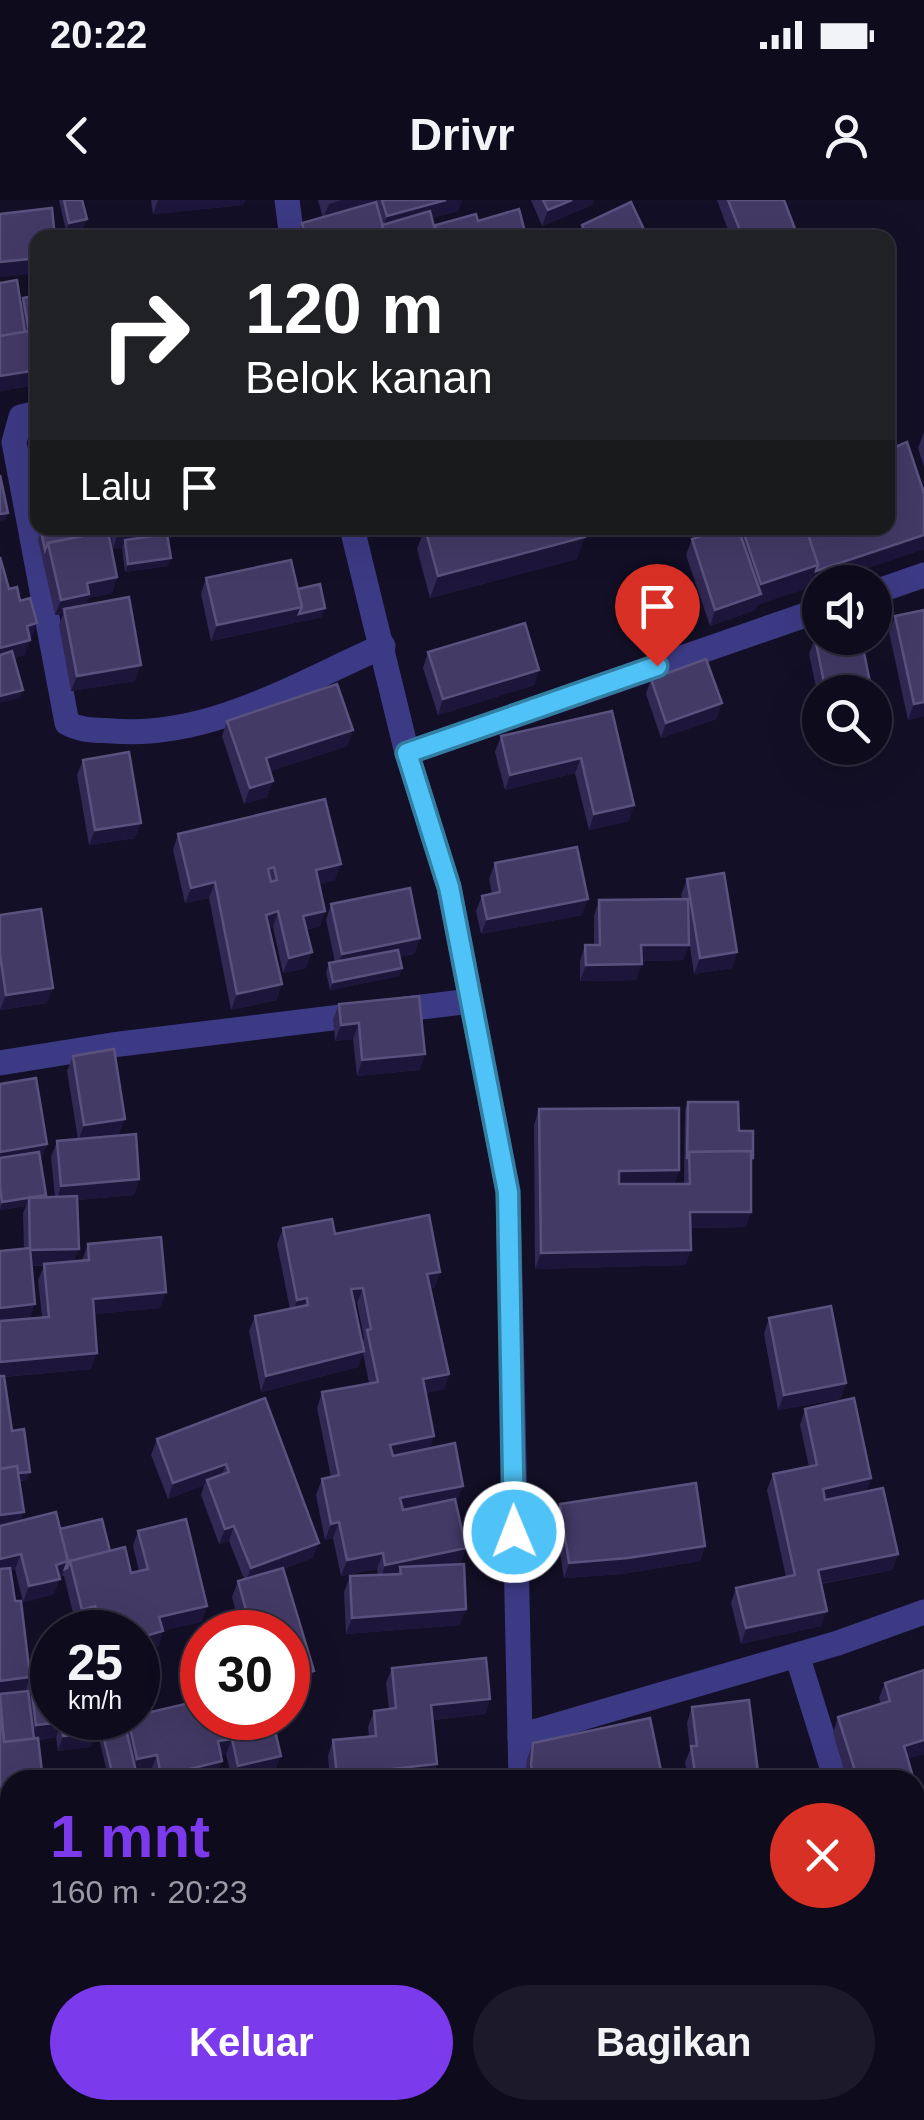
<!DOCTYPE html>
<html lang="id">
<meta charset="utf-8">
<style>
body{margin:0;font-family:Arial,sans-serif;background:#1c1929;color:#f1f3f6;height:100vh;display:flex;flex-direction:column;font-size:38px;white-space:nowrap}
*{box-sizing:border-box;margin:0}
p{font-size:32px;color:#9b9ba3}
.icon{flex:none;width:55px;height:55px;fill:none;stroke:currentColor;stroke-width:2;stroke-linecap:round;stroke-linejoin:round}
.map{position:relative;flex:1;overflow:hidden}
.panel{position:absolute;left:0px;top:1570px;width:925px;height:350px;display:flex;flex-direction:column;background:#0e0b1c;border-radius:30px 30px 0 0;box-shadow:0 10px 40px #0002,0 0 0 2px #2e2b3b}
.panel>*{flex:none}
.banner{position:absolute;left:30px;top:30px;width:865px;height:305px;border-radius:20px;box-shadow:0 10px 40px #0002,0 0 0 2px #2e2b3b;background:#202124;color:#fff;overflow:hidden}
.buttons{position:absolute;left:802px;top:365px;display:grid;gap:20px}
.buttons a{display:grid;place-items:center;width:90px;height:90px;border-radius:50%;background:#0e0b1c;box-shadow:0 10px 40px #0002,0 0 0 2px #2e2b3b;font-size:50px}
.speed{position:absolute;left:30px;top:1410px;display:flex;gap:20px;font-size:50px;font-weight:700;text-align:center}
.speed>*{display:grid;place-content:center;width:130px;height:130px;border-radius:50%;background:#0e0b1c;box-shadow:0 10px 40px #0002,0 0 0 2px #2e2b3b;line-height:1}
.speed small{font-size:25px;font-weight:400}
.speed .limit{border:15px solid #d22;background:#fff;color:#111}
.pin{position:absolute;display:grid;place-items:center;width:85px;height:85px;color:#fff;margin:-102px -42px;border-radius:50% 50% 50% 0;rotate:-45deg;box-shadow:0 0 10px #0007}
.pin .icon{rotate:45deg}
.me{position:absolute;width:110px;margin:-55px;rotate:359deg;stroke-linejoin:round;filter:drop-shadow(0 0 8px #0008)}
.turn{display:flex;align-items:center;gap:35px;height:210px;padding:0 50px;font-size:45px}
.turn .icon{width:130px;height:130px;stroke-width:2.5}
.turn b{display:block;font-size:70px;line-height:85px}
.then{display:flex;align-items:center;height:95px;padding:0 50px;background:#0003;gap:20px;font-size:38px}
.round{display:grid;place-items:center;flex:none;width:105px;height:105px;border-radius:52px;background:#1c1929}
.headline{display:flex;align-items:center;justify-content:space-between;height:170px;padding:0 50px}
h1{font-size:60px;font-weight:700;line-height:75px;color:#7c3aed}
.primary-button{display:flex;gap:20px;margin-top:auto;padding:20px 50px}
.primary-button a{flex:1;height:115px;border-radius:60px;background:#7c3aed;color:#fff;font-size:40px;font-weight:700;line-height:115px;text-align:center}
.primary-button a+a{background:#1c1929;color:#f1f3f6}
.status{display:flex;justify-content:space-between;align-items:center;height:70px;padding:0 50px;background:#0e0b1c;direction:ltr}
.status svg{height:28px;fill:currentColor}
header{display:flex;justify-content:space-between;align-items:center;height:130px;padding:0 50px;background:#0e0b1c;font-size:45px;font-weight:700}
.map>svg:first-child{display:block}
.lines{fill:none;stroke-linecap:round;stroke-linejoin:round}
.minor{stroke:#3d3a85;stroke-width:25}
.wall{fill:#312854;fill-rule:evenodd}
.shaded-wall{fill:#1d163a}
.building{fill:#433a66;stroke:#5a527e;stroke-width:2.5;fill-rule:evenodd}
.route-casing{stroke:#337fa1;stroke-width:25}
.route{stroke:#4fc3f7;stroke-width:18}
</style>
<div class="status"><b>20:22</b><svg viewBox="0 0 49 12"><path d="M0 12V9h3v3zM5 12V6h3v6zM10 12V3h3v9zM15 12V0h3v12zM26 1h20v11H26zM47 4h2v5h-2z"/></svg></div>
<header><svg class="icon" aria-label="back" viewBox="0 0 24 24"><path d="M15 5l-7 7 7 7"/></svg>Drivr<svg class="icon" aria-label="person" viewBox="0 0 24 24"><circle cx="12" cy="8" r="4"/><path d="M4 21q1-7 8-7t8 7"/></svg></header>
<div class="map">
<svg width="924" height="1920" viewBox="0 0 924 1920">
<rect width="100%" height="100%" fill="#130f26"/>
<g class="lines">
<!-- minor -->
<g class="minor">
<polyline points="287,0 292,38"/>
<path d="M38,213l-17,4 -7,25 53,281c14,8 30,7 45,8 97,8 185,-47 271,-85"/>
<polyline points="352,328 407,553 449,687 508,991 521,1580"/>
<polyline points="875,392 924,375"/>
<polyline points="407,553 820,410"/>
<polyline points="0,863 112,845 471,801"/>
<polyline points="797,1455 836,1580"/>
<polyline points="520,1536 838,1443 924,1412"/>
<polyline points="915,1767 924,1819"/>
<polyline points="915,1901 924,1901"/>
<polyline points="0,1916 491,1910"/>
<polyline points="516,1920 517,1910"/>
<polyline points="653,1920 817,1910"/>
</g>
</g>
<!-- wall -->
<g class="wall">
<polygon points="59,0 82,0 84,27 66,31"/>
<polygon points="151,0 245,0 243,5 153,14"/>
<polygon points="318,0 462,0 458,11 432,18 435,28 436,25 478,21 526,36 526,38 297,38 302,23 323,18"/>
<polygon points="531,0 594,0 592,5 542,26"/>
<polygon points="717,0 784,0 796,38 731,38"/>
<polygon points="582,25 648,38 578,38"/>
<polygon points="23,98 38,185 0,191 21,104"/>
<polygon points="924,232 924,267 918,248"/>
<polygon points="34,252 38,252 38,320 36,320 28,268"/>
<polygon points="924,293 924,349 757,405 755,410 710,426 686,355 692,339 726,328 888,328"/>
<polygon points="110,328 174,328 169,342 168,366 125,372 122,348 113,349"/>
<polygon points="425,328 577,359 430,398 417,349"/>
<polygon points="41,331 98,333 117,377 112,393 88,398 85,405 135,481 71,491 59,425 63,414 55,415 38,339"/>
<polygon points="206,378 298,389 322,417 211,441 201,394"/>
<polygon points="924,410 924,516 908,520 889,432 895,416"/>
<polygon points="815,438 872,492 820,492 820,506 809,454"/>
<polygon points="428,452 539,470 534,485 438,515 423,468"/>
<polygon points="651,479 722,503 716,519 661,538 646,494"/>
<polygon points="612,511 629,621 589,630 575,573 505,590 495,552 501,536"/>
<polygon points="227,521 353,530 347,546 270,571 273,581 267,597 244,604 222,536"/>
<polygon points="829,548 875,548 876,557 833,566"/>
<polygon points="83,560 135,638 89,645 77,575"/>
<polygon points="178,634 335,680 319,684 325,711 320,726 306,730 306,768 283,773 273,727 269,728 277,800 231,810 209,698 185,703 173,650"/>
<polygon points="495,663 582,715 481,734 476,711 482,696 492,694 489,679"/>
<polygon points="687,679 737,752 732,768 694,774 689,740 689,745 683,760 641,761 636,780 580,781 580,761 585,745 594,745 594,716 599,700 682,699 681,695"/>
<polygon points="331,704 420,738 414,754 399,757 402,768 399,776 330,790 326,772 329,763 335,762 326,720"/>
<polygon points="0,715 47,803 0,810"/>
<polygon points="339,804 425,854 419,870 357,876 353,839 335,841 333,819"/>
<path d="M73,856l46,78 -15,3 35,42 -5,16 -57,5 -3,61 8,-1 6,-16 72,64 -66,6 -3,55 -87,8 8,54 15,49 -8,1 1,40 40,8 50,22 21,22 8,-2 -6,-25 5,-15 69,75 -6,16 -38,8 -5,17 -20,-15h-46l-2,-10 -14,3 -12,-49 -5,1 -5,17 -31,8 -8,-33 -4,1 4,31 14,67 23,50h43l-4,29 -33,4 -2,-14 -18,3 -28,40v313l-10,1v-843l24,-2 -1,-36 3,-7 -26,4v-126l47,60 -6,15 4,38h10l-4,-40 6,-16 21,-2 -11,-68zM31,1066h13l-6,14 4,37 -13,2z"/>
<polygon points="688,902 739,931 753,958 751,964 746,1027 690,1028 691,1050 685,1065 535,1069 534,925 539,909 679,970 674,984 684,984 685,910"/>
<path d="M283,1028l52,6 105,38 -6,16h-4l19,86 -5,15 -18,4 4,55 33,38 -7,15 10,47 -6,16 -5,1 5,60 -114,9 -2,-42 6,-16 28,-1 -1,-6 -36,7 -8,-38 -8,2 -9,-45 6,-16 9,-2 -14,-69 5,-16 47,-9 -6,-30 -5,14 -97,25 -12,-61 6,-15 35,-7 -13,-65zM357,1103l7,35 -2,6 -8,-40z"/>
<polygon points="769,1118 846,1183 840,1199 778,1210 764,1134"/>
<polygon points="265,1198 313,1358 283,1369 308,1487 288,1493 288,1432 213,1432 215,1426 238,1420 232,1397 238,1381 244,1379 229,1341 219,1344 201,1295 204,1285 168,1299 151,1255 157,1239"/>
<polygon points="805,1209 871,1278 866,1291 898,1354 892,1370 821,1384 821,1426 741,1444 731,1403 736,1388 786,1377 767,1290 773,1274 809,1267 800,1225"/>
<polygon points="560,1304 705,1346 700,1361 622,1374 564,1378 555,1320"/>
<polygon points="392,1468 490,1499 485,1514 433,1520 437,1564 431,1579 330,1580 328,1556 333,1540 369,1537 368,1527 374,1511 389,1509 386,1483"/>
<polygon points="924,1470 924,1554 908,1558 913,1577 912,1580 847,1580 833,1533 838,1517 881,1504 879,1498 885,1483"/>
<polygon points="202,1500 275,1572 239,1580 232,1580 226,1554 221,1555 222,1561 216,1576 202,1580 153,1580 151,1570 136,1573 138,1580 109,1580 99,1539 102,1531 125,1525 128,1518"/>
<polygon points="692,1507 759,1580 688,1580 685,1562 690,1550 687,1523"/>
<polygon points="533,1543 663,1580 525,1580 527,1559"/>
</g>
<!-- shaded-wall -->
<g class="shaded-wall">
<polygon points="158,0 245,0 243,5 153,14"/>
<polygon points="342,0 376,0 374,5 323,19 329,4"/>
<polygon points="446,0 462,0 458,11 381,32 387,16"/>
<polygon points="572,0 594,0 592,5 542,26 548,10"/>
<polygon points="87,19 84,27 66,31 69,23"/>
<polygon points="38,58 38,74 0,77 0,62"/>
<polygon points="38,170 38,185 0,191 0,176"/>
<polygon points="8,313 5,321 0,322 0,314"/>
<polygon points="163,328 174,328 169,342 125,340 122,348 113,349 118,333"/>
<polygon points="924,335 924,349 757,405 755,410 710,426 715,410 757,396 761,384 818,365"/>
<polygon points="585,337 577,359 430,398 438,376"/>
<polygon points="171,358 168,366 125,372 128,364"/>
<polygon points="117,377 112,393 88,398 84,409 64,409 63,414 55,415 61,400 87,383"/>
<polygon points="302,407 325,408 322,417 211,441 217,425"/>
<polygon points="37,423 31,439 21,441 27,426"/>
<polygon points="30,440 25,455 0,462 0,448"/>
<polygon points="141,465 135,481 71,491 77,476"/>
<polygon points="539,470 534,485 438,515 443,499"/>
<polygon points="23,490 20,498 0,503 0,496"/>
<polygon points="924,502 924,516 908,520 914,504"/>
<polygon points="722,503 716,519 661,538 666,523"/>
<polygon points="353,530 347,546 260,574 266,558"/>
<polygon points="882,541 876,557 833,566 838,550 852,548 875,548 875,543"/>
<polygon points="581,558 575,573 505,590 510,575"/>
<polygon points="273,581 267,597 244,604 250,588"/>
<polygon points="634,605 629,621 589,630 594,614"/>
<polygon points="141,623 135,638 89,645 95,630"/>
<polygon points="341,664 335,680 310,686 316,670"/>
<polygon points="215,682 209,698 185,703 191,688"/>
<polygon points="588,699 582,715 481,734 487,719"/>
<polygon points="278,711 273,727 260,730 266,715"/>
<polygon points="325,711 320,726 298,732 303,716"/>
<polygon points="420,738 414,754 336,770 342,754"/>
<polygon points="641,745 689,745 683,760 635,761"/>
<polygon points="312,752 306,768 283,773 289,758"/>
<polygon points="737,752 732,768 694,774 700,758"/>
<polygon points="642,764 636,780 580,781 586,765"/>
<polygon points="402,768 399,776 330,790 333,782"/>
<polygon points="282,784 277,800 231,810 237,794"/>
<polygon points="53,788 47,803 0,810 6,795"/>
<polygon points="359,823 353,839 335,841 341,825"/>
<polygon points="425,854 419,870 357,876 362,860"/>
<polygon points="125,919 119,934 78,941 84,925"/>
<polygon points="47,944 41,959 0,966 0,952"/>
<polygon points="679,970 673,986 614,986 619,971"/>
<polygon points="139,979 134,995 56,1002 61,986"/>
<polygon points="46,995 43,1003 29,998 26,1006 0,1010 2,1002"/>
<polygon points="690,1012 751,1012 746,1027 685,1028"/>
<polygon points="79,1049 73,1065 24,1066 30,1050"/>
<polygon points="691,1050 685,1065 535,1069 541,1053"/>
<polygon points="440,1072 434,1088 421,1090 427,1074"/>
<polygon points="363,1088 357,1103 345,1105 351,1089"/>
<polygon points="166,1092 160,1108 87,1115 93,1099"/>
<polygon points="307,1098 301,1114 292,1116 297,1100"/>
<polygon points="35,1104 29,1120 0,1123 0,1108"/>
<polygon points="364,1151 358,1167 261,1192 266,1176"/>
<polygon points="97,1153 91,1169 0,1177 0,1162"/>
<polygon points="449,1174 444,1189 418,1195 423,1179"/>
<polygon points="846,1183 840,1199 778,1210 784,1195"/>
<polygon points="434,1236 429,1252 384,1260 390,1245"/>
<polygon points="226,1264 220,1280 207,1280 204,1285 168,1299 173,1283"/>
<polygon points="30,1272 27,1280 0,1283 0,1276"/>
<polygon points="871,1278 865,1294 817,1304 823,1289"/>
<polygon points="463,1286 457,1301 395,1314 400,1298"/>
<polygon points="24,1312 18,1328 0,1330 0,1315"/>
<polygon points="339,1322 333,1338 325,1340 331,1324"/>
<polygon points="234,1326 229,1341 219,1344 225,1329"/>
<polygon points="319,1343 313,1358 245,1383 251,1368"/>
<polygon points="705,1346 700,1361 622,1374 564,1378 569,1363"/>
<polygon points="466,1348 460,1364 400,1376 400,1367 397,1377 380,1381 385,1365"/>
<polygon points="383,1353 377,1369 341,1376 347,1360"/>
<polygon points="21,1354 15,1369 0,1373 0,1359"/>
<polygon points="898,1354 892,1370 812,1385 818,1370"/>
<polygon points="68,1361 62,1376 50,1380 56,1365"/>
<polygon points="60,1379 54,1394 23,1402 29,1386"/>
<polygon points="95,1406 90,1422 76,1425 82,1410"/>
<polygon points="207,1406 201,1422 153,1433 159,1417"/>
<polygon points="466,1409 460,1425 346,1434 352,1418"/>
<polygon points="827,1411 821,1426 741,1444 746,1428"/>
<polygon points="163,1431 158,1447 138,1452 138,1438"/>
<polygon points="314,1471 308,1487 288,1493 288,1479"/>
<polygon points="30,1477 25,1493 0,1496 0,1481"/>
<polygon points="490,1499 485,1514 425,1521 431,1505"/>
<polygon points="62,1522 56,1537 31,1540 36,1525"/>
<polygon points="97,1532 91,1547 58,1551 63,1536"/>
<polygon points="232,1539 226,1554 212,1557 218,1541"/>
<polygon points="924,1540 924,1554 898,1561 904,1546"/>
<polygon points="157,1555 151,1570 132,1574 137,1559"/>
<polygon points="281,1556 275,1572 239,1580 233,1580 238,1566"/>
<polygon points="222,1561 216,1576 202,1580 160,1580 161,1576"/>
<polygon points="437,1564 431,1579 335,1580 337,1575"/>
<polygon points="10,1658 10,1679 0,1680 0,1659"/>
<polygon points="917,1698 924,1698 924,1713 915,1714"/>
<polygon points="10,1783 10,1798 0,1799 0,1784"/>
<polygon points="10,1823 10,1838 0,1839 0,1825"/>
<polygon points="10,1885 10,1893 0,1894 0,1886"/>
</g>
<!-- building -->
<g class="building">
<polygon points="64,0 82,0 87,19 69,23"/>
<polygon points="382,0 446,0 387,16"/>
<polygon points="543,0 572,0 548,10"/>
<polygon points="728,0 784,0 797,34 788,38 743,38"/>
<polygon points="376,2 386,38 306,38 302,23"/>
<polygon points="631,2 648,38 588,38 582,25"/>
<polygon points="52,8 55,38 38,38 38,58 0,62 0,14"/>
<polygon points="519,9 526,36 521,38 425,38 424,32 406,38 386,38 382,25 430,11 436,34 436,25 476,14 478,21"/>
<polygon points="424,32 425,38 406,38"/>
<polygon points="17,80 25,132 0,136 0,83"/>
<polygon points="38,95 38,170 0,176 0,136 29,131 23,98"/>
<polygon points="907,242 924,293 924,335 816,371 818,365 806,328 888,328 888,250"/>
<polygon points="34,252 38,252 38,279"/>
<polygon points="0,275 8,313 0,314"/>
<polygon points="58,328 96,328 98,333 48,343 45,350 41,331"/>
<polygon points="118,328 163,328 118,333"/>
<polygon points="425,328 582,328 585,337 438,376"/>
<polygon points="726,328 738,328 761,394 715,410 692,339"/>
<polygon points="742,328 806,328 818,365 761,384"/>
<polygon points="108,331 117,377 87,383 89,394 61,400 48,343"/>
<polygon points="167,334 171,358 128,364 125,340"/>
<polygon points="0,357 9,389 17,387 20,401 30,398 37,423 27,426 30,440 0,448"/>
<polygon points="291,360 302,407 217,425 206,378"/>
<polygon points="320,384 325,408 299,414 302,407 298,389"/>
<polygon points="129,397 141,465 77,476 64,409"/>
<polygon points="924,410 924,502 914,504 895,416"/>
<polygon points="525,423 539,470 443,499 428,452"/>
<polygon points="820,437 861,438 872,492 826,492 815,438"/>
<polygon points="12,451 23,490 0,496 0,455"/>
<polygon points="706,459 722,503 666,523 651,479"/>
<polygon points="337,484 353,530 266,558 273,581 250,588 227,521"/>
<polygon points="875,507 882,541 875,543"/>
<polygon points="612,511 634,605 594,614 581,558 510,575 501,536"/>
<polygon points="129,552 141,623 95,630 83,560"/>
<path d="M325,599l16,65 -25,6 9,41 -22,5 9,36 -23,6 -11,-47 -12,4 16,69 -45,10 -22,-112 -24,6 -13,-54zM274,667l3,13 -6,2 -3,-13z"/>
<polygon points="577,647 588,699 487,719 482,696 500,692 495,663"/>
<polygon points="724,673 737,752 700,758 687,679"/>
<polygon points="410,688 420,738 342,754 331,704"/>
<polygon points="688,699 689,745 641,745 642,764 586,765 585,745 600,745 599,700"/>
<polygon points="41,709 53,788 6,795 0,755 0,715"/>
<polygon points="398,750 402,768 333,782 329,763"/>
<polygon points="419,796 425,854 362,860 359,823 341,825 339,804"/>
<polygon points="114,849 125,919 84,925 73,856"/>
<polygon points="36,878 47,944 0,952 0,884"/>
<polygon points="688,902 738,902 739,931 753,931 753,958 751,958 751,951 689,952 687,959"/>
<polygon points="679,908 679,970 619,971 619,984 690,984 689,952 751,951 751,1012 690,1012 691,1050 541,1053 539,909"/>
<polygon points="136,934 139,979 61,986 57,941"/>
<polygon points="39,952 46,995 2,1002 0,987 0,958"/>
<polygon points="77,996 79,1049 30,1050 29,998"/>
<polygon points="429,1015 440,1072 427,1074 449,1174 423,1179 434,1236 390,1245 393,1256 455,1243 463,1286 400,1298 403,1310 455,1299 466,1348 385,1365 383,1353 347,1360 339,1322 331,1324 322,1279 339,1275 322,1192 378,1182 367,1130 371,1129 363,1088 351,1089 364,1151 266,1176 255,1116 308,1105 307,1098 297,1100 283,1028 332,1019 335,1034"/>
<polygon points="161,1037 166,1092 93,1099 97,1153 0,1162 0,1121 49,1117 44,1064 89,1060 88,1044"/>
<polygon points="30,1048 35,1104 0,1108 0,1051"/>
<polygon points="831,1106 846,1183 784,1195 769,1118"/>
<polygon points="0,1176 4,1176 12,1231 24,1229 30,1272 18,1273 17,1266 0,1269"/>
<polygon points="265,1198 319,1343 251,1368 234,1326 225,1329 207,1280 229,1272 226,1264 173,1283 157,1239"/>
<polygon points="854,1198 871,1278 823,1289 825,1300 883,1288 898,1354 818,1370 827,1411 746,1428 736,1388 795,1375 773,1274 817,1265 805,1209"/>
<polygon points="17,1266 24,1312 0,1315 0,1269"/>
<polygon points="696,1283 705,1346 628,1358 569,1363 560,1304"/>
<polygon points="56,1312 68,1361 56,1365 60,1379 29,1386 21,1354 0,1359 0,1326"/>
<polygon points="102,1319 110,1351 70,1361 67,1368 65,1369 68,1361 60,1329"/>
<polygon points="186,1319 207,1406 159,1417 163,1431 138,1438 138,1432 102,1432 95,1406 82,1410 70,1361 125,1347 131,1373 148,1369 138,1331"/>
<polygon points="464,1364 466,1409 352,1418 350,1376 401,1374 400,1367"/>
<polygon points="10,1368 15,1401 21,1401 29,1468 52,1464 52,1518 95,1518 97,1532 63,1536 62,1522 36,1525 30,1477 0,1481 0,1369"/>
<polygon points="283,1368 314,1471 288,1479 288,1432 217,1432 215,1426 248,1417 238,1381"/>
<polygon points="486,1458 490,1499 431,1505 437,1564 337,1575 333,1540 376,1536 374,1511 396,1508 392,1468"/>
<polygon points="924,1470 924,1540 904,1546 913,1577 902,1580 858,1580 838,1517 890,1501 885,1483"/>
<polygon points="28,1491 34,1539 4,1542 0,1494"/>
<polygon points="202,1500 202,1518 272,1518 281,1556 238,1566 232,1539 218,1541 222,1561 161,1576 157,1555 137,1559 128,1518 138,1518 138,1515"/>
<polygon points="749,1500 759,1580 696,1580 691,1546 697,1546 692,1507"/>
<polygon points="0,1506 4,1542 38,1538 43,1580 10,1580 10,1600 0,1601"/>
<polygon points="650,1518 663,1580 534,1580 531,1565 533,1543"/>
<polygon points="125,1525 138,1580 114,1580 102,1531"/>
<polygon points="10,1600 10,1658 0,1659 0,1601"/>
<polygon points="915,1655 924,1655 924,1698 917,1698"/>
<polygon points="10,1664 10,1783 0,1784 0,1665"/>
<polygon points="10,1793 10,1823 0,1825 0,1794"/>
<polygon points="10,1830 10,1885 0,1886 0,1832"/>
<polygon points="371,1910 465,1914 465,1920 370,1920"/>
</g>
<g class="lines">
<!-- route casing -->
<g class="route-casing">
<polyline id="route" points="514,1332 508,992 449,687 407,553 657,466"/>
</g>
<!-- route -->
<use href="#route" class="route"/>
</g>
</svg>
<div class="buttons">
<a><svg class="icon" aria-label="sound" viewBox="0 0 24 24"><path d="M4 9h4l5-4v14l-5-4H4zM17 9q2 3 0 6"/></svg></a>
<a><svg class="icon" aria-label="search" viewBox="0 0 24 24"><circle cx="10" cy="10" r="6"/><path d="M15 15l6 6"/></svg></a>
</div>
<div class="speed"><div>25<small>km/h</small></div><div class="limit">30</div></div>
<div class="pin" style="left:657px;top:466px;background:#d93025"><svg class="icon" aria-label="arrive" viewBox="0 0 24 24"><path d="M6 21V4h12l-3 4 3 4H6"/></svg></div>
<svg class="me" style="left:514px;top:1332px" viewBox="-20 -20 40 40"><circle r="17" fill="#4fc3f7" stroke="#fff" stroke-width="3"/><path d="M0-11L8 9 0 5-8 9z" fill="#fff"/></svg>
<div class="banner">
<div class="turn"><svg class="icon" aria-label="right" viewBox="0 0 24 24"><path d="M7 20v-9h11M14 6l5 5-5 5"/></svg><div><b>120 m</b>Belok kanan</div></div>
<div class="then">Lalu<svg class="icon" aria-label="arrive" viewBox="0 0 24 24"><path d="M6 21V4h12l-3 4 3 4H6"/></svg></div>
</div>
<section class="panel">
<div class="headline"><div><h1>1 mnt</h1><p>160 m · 20:23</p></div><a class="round" style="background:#d93025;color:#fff"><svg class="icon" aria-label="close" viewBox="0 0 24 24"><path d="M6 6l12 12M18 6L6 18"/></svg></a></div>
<div class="primary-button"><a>Keluar</a><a>Bagikan</a></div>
</section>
</div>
